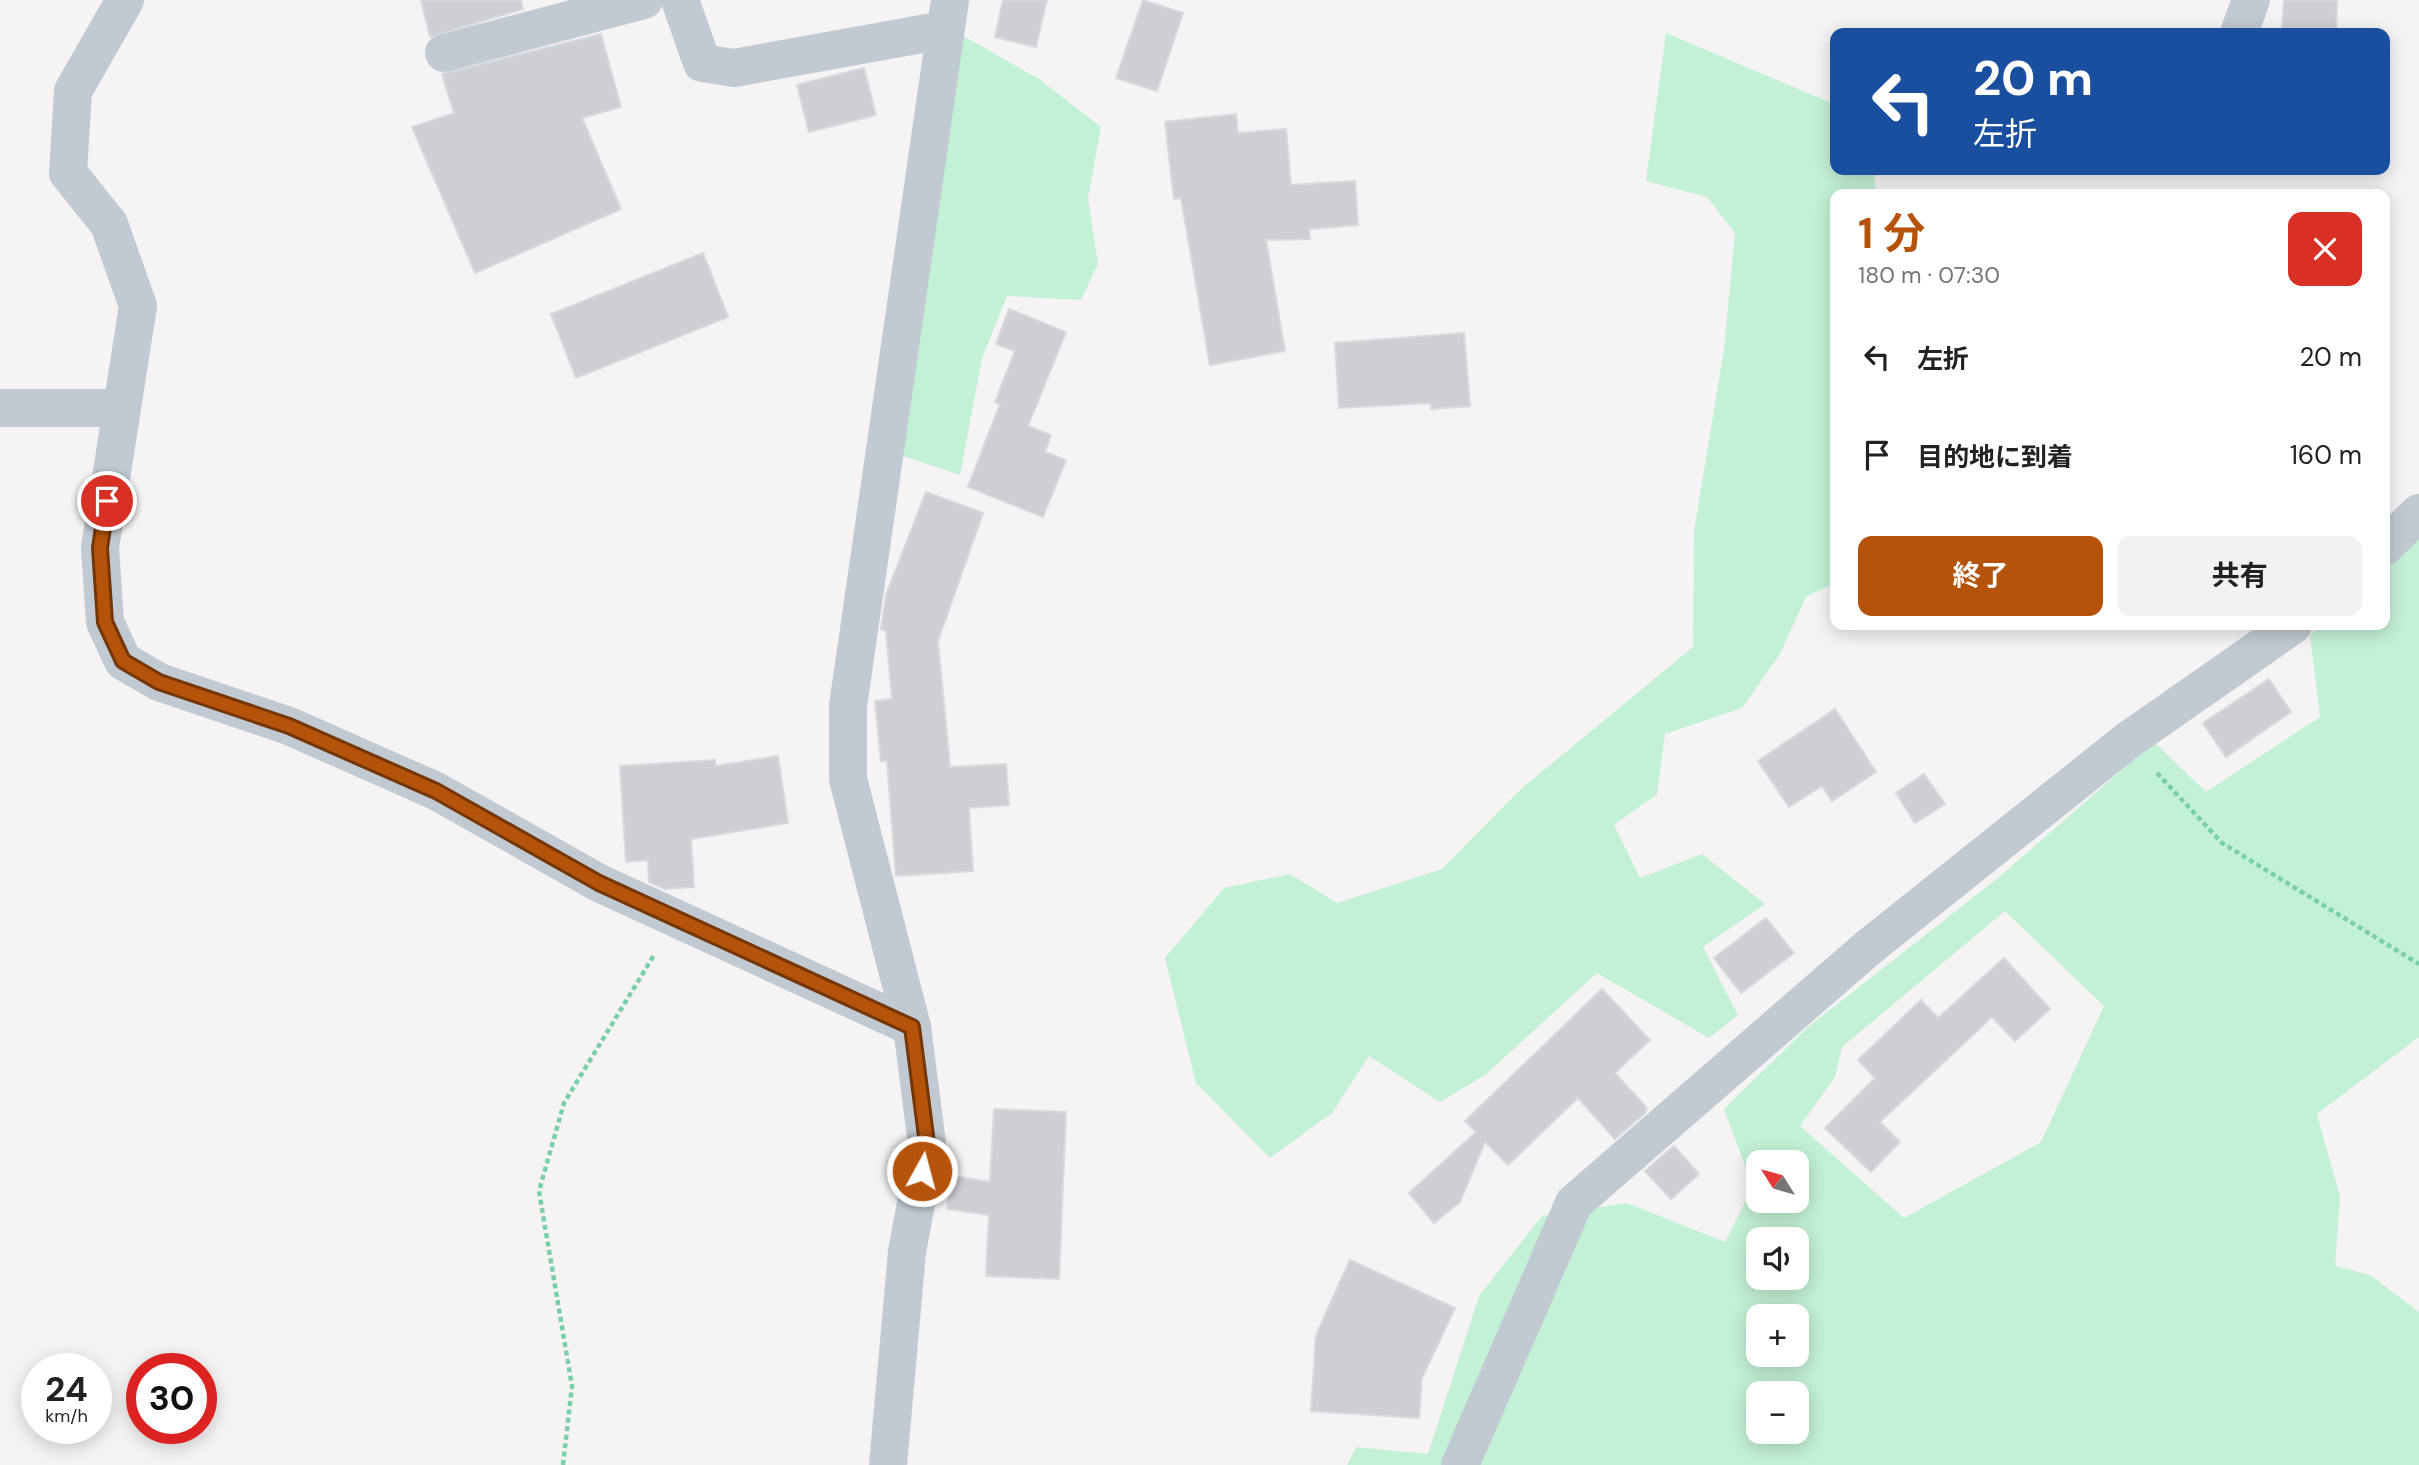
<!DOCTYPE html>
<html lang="ja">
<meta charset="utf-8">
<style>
body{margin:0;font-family:"DM Sans","Noto Sans JP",sans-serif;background:#f2f2f2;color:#222;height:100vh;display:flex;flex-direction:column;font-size:26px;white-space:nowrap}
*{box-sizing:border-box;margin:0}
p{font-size:23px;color:#767676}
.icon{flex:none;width:38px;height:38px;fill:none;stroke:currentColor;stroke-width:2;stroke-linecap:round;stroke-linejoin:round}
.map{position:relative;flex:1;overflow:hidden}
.drawer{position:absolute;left:1830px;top:189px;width:560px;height:441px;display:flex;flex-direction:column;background:#fff;border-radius:14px;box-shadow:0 4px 18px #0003}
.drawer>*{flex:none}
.top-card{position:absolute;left:1830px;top:28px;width:560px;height:147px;border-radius:14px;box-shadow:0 4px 18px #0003;background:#1a4fa0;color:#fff;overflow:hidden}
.needle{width:46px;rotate:307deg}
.tools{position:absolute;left:1746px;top:1150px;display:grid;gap:14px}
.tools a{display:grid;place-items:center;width:63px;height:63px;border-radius:14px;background:#fff;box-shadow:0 4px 18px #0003;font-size:35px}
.speed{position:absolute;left:21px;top:1353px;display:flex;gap:14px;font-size:35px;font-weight:700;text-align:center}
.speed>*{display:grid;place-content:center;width:91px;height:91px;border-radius:50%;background:#fff;box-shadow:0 4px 18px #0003;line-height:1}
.speed small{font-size:18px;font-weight:400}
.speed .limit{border:10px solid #d22;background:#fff;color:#111}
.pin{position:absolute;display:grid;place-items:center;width:60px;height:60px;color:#fff;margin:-30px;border:4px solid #fff;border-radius:50%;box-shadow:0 2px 7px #0007}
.me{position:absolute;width:77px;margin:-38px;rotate:7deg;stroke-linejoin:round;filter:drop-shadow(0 0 5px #0008)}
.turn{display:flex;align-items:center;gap:24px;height:147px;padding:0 28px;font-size:32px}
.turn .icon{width:91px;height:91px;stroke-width:2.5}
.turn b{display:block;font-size:49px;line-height:60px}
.round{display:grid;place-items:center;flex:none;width:74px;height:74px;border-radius:14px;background:#f2f2f2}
.overview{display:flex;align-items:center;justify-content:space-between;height:119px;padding:0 28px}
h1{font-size:42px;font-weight:700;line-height:52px;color:#b45309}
.cta{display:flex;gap:14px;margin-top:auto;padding:14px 28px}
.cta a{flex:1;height:80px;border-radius:14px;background:#b45309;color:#fff;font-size:28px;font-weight:700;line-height:80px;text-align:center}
.cta a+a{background:#f2f2f2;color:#222}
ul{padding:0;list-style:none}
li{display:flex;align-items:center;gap:21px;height:98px;padding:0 28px}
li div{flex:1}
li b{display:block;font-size:26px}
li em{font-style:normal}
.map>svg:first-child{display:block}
.green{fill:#c3f1d5;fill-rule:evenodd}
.building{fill:#cdcfd5;stroke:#d7d9de;stroke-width:2}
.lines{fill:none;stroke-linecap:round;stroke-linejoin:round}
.path{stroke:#7ad0a6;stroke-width:4.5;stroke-dasharray:5 3.5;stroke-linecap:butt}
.minor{stroke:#c1cad2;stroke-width:38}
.tertiary{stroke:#c1cad2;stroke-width:38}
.route-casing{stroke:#753606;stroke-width:18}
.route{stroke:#b45309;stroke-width:12}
</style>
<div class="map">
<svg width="2419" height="1465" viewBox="0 0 2419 1465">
<rect width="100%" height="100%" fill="#f5f3f3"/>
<!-- green -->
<g class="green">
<polygon points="1666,33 1836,105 1836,170 1874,170 1876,194 1836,194 1836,582 1806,597 1780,654 1742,708 1665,734 1657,794 1614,825 1640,878 1702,854 1765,904 1703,947 1738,1015 1709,1038 1597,973 1485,1075 1440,1102 1369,1056 1332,1113 1270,1158 1196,1083 1165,958 1224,888 1290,874 1337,903 1442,869 1521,789 1693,647 1694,532 1724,349 1735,233 1707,197 1646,181"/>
<polygon points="960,34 1039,79 1101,127 1088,198 1098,264 1081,300 1007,296 982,358 960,475 900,455"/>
<path d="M2419,536v501l-102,77 23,83 -5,69 35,9 49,37v153h-1072l9,-18 72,7 51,-158 63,-80 85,-13 98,39 28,-55 -29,-78 84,-82 190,-149 156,-136 52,50 114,-75 -10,-82 11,-10h64v-59zM2005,911l99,95 -63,136 -137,76 -104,-92 35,-49 7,-30zM1759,1162h38v38h-38zM1759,1239h38v39h-38zM1759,1316h38v38h-38zM1759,1393h38v39h-38z"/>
</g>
<!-- building -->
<g class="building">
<polygon points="421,0 521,0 523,9 430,37"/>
<polygon points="1003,0 1047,0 1036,47 995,37"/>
<polygon points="1143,0 1183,13 1157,91 1116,78"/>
<polygon points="2284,0 2337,0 2336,33 2282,33"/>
<polygon points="601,34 621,107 582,118 621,209 475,273 412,127 454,113 442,74"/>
<polygon points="864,68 876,115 809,132 797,85"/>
<polygon points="1236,114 1238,133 1286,129 1291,185 1355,181 1358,225 1309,229 1310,239 1266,240 1285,351 1210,365 1181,198 1174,199 1165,122"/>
<polygon points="703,253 728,317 576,378 551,314"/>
<polygon points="1009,309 1066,332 1028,426 1051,435 1045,452 1066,460 1043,517 968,487 1000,404 995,402 1015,351 996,344"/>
<polygon points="1464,333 1470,406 1431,409 1431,403 1339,408 1335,343"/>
<polygon points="926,492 983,513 938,641 950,767 1006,764 1009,805 969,808 973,871 896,876 887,761 881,761 875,701 892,699 886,631 881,629 886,595"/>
<polygon points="2269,679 2291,712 2226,757 2203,723"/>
<polygon points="1835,709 1876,772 1832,801 1822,786 1789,807 1758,761"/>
<polygon points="778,756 788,823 691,839 694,887 665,889 649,882 648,860 626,862 620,766 715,760 715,766"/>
<polygon points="1924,774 1945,804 1915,823 1896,793"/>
<polygon points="1766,918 1794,953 1741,993 1714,958"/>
<polygon points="2004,958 2050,1009 2015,1041 1992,1017 1880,1122 1900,1142 1871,1172 1825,1128 1875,1078 1858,1060 1921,1000 1938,1018"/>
<polygon points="1602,989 1650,1040 1615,1073 1647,1108 1645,1113 1615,1139 1578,1098 1508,1165 1485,1142 1460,1202 1434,1223 1409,1193 1476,1132 1465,1121"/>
<polygon points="994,1109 1066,1112 1059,1279 986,1276 989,1215 947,1209 952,1176 990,1182"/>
<polygon points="1674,1146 1699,1174 1671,1199 1645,1171"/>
<polygon points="1350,1260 1455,1308 1422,1378 1419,1418 1311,1411 1316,1335"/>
</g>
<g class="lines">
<!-- path -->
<g class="path">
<polyline points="2157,773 2222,843 2419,964"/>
<polyline points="563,1465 572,1386 539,1191 564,1103 654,955"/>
</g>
<!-- minor -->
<g class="minor">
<polyline points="680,0 702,63 734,68 944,30"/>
<polyline points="2239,33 2251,0"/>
<polyline points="444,53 644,0"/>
<polyline points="0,408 122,408 138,306 109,224 68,173 73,91 125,0"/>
<polyline points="122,408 100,548 105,622 123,661 159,682 289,726 436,791 599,883 912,1027"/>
<polyline points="2385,546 2419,513"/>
<polyline points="1869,947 2127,741 2293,625"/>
<polyline points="888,1465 907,1252 927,1144 912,1027 848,779 848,706 950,0"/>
</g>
<!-- tertiary -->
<polyline class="tertiary" points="1460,1465 1574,1203 1869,947"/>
</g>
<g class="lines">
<!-- route casing -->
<g class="route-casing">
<polyline id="route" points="107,501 100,548 105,622 123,661 159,682 289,726 436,791 599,883 912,1027 927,1144 922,1171"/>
</g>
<!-- route -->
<use href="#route" class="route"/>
</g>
</svg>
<div class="tools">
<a><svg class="needle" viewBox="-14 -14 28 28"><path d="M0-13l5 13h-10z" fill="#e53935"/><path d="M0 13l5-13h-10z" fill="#767676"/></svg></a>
<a><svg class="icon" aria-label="sound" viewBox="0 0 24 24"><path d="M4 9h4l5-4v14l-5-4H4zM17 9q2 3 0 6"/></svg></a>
<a>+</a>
<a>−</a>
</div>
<div class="speed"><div>24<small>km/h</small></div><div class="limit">30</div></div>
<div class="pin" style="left:107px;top:501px;background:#d93025"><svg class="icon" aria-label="arrive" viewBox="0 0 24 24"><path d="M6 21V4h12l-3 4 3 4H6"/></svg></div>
<svg class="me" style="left:922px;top:1171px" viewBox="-20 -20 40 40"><circle r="17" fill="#b45309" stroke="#fff" stroke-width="3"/><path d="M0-11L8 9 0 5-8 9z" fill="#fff"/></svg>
<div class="top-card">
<div class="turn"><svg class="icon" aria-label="left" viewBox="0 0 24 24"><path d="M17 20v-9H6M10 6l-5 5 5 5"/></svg><div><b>20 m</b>左折</div></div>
</div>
<section class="drawer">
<div class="overview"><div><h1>1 分</h1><p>180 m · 07:30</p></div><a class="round" style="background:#d93025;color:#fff"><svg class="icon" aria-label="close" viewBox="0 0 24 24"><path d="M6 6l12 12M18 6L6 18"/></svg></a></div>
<ul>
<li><svg class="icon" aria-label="left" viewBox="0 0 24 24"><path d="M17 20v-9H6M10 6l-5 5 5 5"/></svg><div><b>左折</b></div><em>20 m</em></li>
<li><svg class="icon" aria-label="arrive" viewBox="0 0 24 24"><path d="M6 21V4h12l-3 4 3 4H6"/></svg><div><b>目的地に到着</b></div><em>160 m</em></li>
</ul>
<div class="cta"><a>終了</a><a>共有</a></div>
</section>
</div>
